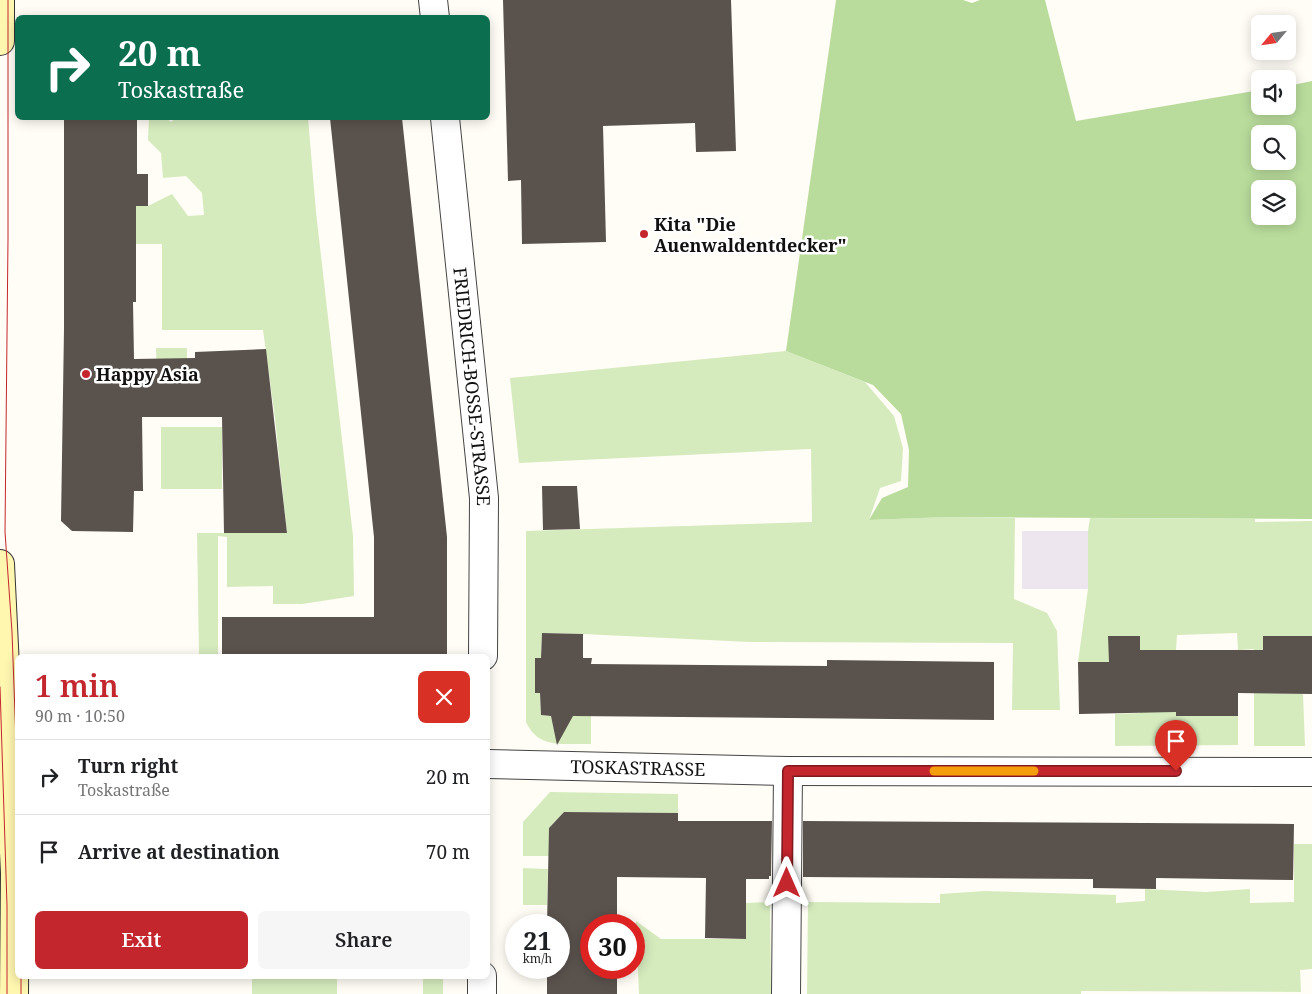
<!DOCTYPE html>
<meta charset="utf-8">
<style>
body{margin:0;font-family:"Noto Serif",serif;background:#f6f6f6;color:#202124;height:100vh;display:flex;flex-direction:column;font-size:19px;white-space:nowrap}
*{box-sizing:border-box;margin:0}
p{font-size:16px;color:#757577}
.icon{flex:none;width:28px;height:28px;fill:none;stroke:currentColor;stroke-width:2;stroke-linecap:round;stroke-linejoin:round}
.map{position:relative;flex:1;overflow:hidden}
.drawer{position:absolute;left:15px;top:654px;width:475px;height:325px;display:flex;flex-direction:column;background:#fff;border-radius:8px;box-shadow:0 2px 12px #0003}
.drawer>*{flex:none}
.hud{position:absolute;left:15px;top:15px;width:475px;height:105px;border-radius:8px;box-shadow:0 2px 12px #0003;background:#0b6e4f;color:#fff;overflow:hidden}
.needle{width:32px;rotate:241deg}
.fabs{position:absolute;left:1251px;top:15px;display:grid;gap:10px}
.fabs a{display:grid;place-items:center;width:45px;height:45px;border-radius:8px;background:#fff;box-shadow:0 2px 12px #0003;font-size:25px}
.speed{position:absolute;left:505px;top:914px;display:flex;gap:10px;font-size:25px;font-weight:700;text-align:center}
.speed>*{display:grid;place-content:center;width:65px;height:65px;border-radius:50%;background:#fff;box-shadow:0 2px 12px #0003;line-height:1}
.speed small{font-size:12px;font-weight:400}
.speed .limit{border:8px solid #d22;background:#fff;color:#111}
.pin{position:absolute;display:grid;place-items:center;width:42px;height:42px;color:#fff;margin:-51px -21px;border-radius:50% 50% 50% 0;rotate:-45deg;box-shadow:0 0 5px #0007}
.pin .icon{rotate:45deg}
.me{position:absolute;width:55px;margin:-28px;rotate:0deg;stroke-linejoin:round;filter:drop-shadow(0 0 4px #0008)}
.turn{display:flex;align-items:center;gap:18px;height:105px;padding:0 20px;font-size:22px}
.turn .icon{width:65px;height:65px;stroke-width:2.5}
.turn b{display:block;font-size:35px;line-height:42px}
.round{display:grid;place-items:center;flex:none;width:52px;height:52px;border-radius:8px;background:#f6f6f6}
.overview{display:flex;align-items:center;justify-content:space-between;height:85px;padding:0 20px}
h1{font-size:30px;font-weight:600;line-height:38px;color:#c4262e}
.cta{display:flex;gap:10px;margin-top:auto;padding:10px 20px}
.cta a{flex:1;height:58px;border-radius:8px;background:#c4262e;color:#fff;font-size:20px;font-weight:600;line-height:58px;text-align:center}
.cta a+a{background:#f6f6f6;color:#202124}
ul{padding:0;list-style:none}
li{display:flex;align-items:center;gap:15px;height:75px;padding:0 20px;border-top:1px solid #e0e0e0}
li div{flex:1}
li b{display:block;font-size:19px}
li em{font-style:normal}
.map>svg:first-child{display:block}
.industrial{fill:#eee6ef}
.green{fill:#d5ebbd}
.forest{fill:#b9dc9c;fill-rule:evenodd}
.building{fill:#5a524d}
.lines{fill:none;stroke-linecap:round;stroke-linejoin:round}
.minor-casing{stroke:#444;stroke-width:30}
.secondary-casing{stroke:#333;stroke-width:30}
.minor{stroke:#fff;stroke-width:28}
.secondary{stroke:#fff6b0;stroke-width:28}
.tram{stroke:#c4262e;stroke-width:1}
.route-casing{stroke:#7f191e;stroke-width:12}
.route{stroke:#c4262e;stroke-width:9}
.slow{stroke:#f59e0b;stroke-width:9}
.poi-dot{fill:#c4262e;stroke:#fff;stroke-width:2}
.labels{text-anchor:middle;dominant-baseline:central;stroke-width:5;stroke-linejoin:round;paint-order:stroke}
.poi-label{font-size:18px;font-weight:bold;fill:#111;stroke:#fff;text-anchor:start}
.street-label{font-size:18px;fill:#111;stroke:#fff}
</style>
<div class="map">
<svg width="1312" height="994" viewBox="0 0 1312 994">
<rect width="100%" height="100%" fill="#fffdf5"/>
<!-- industrial -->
<rect class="industrial" x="1022" y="531" width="66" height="58"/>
<!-- green -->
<g class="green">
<polygon points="149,118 166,118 171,122 176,118 308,118 316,212 353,536 354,596 302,604 273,604 273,586 227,587 227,537 218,536 218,656 199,656 197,533 287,533 275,418 263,330 162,330 162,244 135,244 134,206 148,206 172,194 188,216 204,215 202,193 186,176 163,178 161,153 148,140"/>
<polygon points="156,348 187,348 187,381 157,381"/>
<path d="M786,351l79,31 29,34 9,32 -2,33 -21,7 -11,32 78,-3 68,1 -1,81 33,14 10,18 3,79h-48l1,-67 -263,-1 -167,-8 -41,-1 -1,25h-6v34l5,1 1,22 10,1 1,4 21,-4h18v28c-27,-1 -52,6 -65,-22v-191l286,-9 -1,-73 -292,14 -9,-85z"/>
<rect x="161" y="427" width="61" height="62"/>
<polygon points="1090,518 1255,519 1255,522 1312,521 1312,636 1263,636 1263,693 1303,694 1305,746 1254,746 1254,649 1238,650 1237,633 1177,635 1176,650 1238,716 1238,745 1115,746 1115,714 1140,713 1140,636 1109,636 1109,662 1078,662 1088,589 1088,531"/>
<polygon points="550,792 678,794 678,813 564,812 549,828 549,856 523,856 523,822"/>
<polygon points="1294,844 1312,844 1312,969 1300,970 1301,992 1081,991 1081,994 807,994 808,902 940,903 940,894 985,891 1116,895 1116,903 1145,901 1145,889 1206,892 1250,889 1250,903 1294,902"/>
<polygon points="523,868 548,869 547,905 523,905"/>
<polygon points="770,902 771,994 639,994 636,921 661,939 746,939 746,903"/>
<rect x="252" y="976" width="85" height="18"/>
<rect x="423" y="976" width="20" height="18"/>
</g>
<!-- forest -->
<path class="forest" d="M836,0h127l9,3 8,-3h65l31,121 184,-31v16h28v-20l24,-5v438l-365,-2 -78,3 13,-22 26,-11 1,-37 -8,-36 -28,-29 -87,-34zM1260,134h28v27h-28zM1260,189h28v27h-28z"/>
<!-- building -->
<g class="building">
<polygon points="503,0 731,0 736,151 696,152 695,123 603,126 606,242 522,244 521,180 508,181"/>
<polygon points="64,118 137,118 137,174 148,174 148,206 136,206 136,302 133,302 134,359 195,358 195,352 266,349 287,533 224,533 222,417 142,417 143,491 134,491 133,532 72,531 61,521 64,329"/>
<polygon points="330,118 402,118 447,537 447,656 222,656 222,617 374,617 374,537"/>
<polygon points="542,486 577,486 580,529 543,530"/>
<polygon points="542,633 583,634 583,658 592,658 591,664 827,666 827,660 994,662 994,720 573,716 557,745 551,716 541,715 540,693 535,693 535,658 541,658"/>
<polygon points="1108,636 1140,636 1140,650 1263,650 1263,636 1312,636 1312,694 1238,693 1238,716 1176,716 1176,712 1079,714 1078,662 1109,662"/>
<polygon points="564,812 678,813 678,821 772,821 771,876 769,876 769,879 746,879 746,939 705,938 706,878 617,877 617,925 591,925 591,968 617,968 617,994 547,994 547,968 559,968 559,925 547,925 549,828"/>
<polygon points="803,821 1294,824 1293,880 1156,878 1156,889 1093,888 1093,879 803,877"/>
</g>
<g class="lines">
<!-- minor casing -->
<g class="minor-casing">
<g id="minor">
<polyline points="433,0 435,18"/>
<path id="s1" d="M445,118l39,380 -1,158"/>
<path id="s2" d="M488,764l300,7 524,1"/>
<polyline points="482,994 482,976"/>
<polyline points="786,994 788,771"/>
</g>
</g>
<!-- secondary casing -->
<g class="secondary-casing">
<g id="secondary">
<polyline points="0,41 0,0"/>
<polyline points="0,564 15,873 14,994"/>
</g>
</g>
<!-- minor -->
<use href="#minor" class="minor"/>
<!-- secondary -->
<use href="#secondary" class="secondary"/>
<!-- tram -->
<g class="tram">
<polyline points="8,0 8,239 5,532 12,632 18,795"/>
<polyline points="0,687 7,906 7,994"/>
<polyline points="21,994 21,976"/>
</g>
</g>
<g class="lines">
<!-- route casing -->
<g class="route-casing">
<polyline id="route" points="787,883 788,771 1176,771"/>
</g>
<!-- route -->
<use href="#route" class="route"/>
<!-- slow -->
<polyline class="slow" points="934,771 1034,771"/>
</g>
<!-- markers -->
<g class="poi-dot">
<circle cx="644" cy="234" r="5"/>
<circle cx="86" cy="374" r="5"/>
</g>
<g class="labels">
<!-- poi labels -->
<g class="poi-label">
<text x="654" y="224">Kita "Die<tspan x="654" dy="21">Auenwaldentdecker"</tspan></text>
<text x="96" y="374">Happy Asia</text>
</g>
<!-- street labels -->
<g class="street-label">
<text stroke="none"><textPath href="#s1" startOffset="270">FRIEDRICH-BOSSE-STRASSE</textPath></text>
<text stroke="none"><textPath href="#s2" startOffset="150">TOSKASTRASSE</textPath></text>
</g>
</g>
</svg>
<div class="fabs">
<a><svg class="needle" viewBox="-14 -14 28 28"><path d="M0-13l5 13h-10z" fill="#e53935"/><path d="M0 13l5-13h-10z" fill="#757577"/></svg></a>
<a><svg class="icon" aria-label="sound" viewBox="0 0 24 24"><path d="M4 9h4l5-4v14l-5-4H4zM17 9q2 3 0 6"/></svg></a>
<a><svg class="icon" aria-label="search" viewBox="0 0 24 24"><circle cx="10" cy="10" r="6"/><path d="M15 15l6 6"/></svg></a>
<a><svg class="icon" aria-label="layers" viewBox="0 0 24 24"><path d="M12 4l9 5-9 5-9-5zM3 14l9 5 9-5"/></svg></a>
</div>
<div class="speed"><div>21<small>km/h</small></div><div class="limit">30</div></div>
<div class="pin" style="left:1176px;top:771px;background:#d93025"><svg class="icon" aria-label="arrive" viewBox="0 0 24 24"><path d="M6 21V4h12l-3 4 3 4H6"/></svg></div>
<svg class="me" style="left:787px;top:883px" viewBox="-20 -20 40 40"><path d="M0-17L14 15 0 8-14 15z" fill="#c4262e" stroke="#fff" stroke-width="4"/></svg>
<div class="hud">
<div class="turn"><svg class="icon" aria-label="right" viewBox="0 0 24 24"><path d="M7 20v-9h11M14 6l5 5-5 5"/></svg><div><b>20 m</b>Toskastraße</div></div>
</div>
<section class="drawer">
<div class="overview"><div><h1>1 min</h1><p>90 m · 10:50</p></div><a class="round" style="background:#d93025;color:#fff"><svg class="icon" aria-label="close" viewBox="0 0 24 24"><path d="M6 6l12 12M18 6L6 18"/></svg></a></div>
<ul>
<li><svg class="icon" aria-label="right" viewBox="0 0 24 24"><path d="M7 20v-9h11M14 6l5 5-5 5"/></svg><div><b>Turn right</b><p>Toskastraße</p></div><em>20 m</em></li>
<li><svg class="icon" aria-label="arrive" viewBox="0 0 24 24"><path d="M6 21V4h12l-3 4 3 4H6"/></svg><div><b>Arrive at destination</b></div><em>70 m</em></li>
</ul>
<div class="cta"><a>Exit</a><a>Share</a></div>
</section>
</div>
